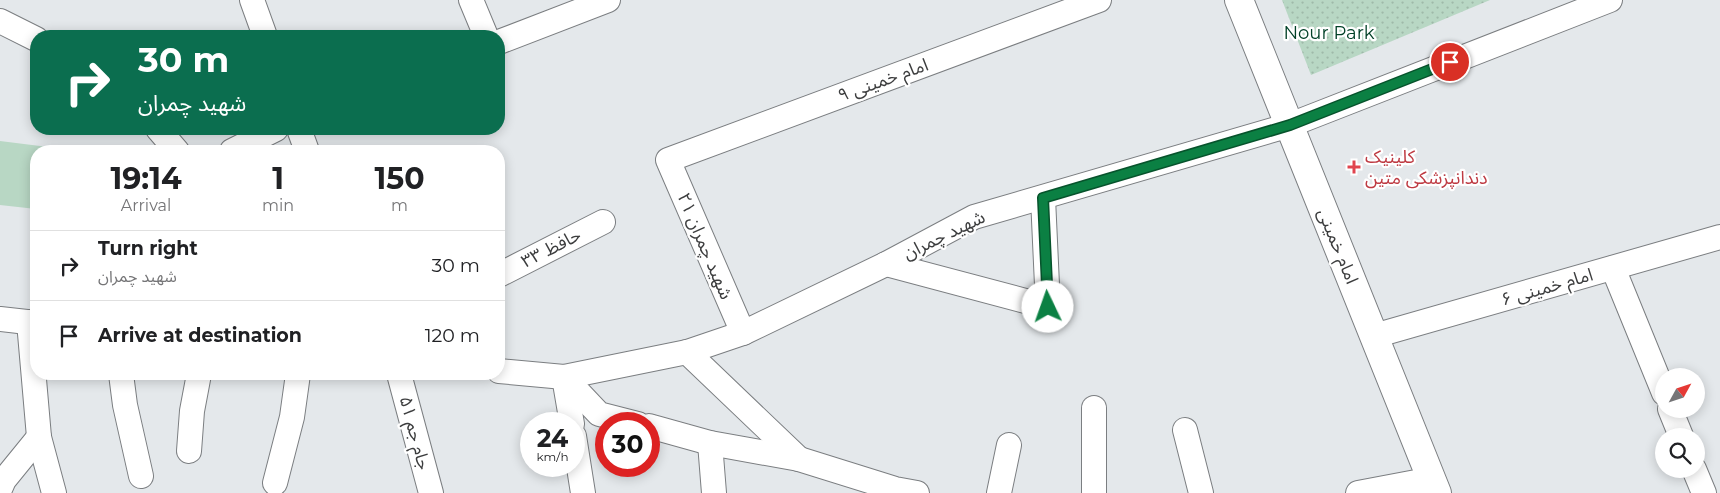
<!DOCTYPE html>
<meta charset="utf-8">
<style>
body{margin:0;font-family:Montserrat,"Noto Sans Arabic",sans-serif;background:#f2f2f2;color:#202124;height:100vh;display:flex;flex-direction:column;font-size:19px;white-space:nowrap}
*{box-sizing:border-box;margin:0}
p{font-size:16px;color:#757577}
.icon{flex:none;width:28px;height:28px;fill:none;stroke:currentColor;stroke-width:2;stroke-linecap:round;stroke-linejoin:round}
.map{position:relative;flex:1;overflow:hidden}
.sheet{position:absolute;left:30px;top:145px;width:475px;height:235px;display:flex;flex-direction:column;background:#fff;border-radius:20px;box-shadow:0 2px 12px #0003}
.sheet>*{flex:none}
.hud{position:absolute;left:30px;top:30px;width:475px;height:105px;border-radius:20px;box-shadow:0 2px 12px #0003;background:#0b6e4f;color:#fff;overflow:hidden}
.needle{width:32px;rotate:50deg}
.fabs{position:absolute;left:1655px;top:368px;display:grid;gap:10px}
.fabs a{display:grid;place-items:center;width:50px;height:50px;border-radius:50%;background:#fff;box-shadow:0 2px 12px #0003;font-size:25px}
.speed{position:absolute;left:520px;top:412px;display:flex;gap:10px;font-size:25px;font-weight:700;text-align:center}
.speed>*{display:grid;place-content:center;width:65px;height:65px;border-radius:50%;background:#fff;box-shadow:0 2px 12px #0003;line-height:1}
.speed small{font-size:12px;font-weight:400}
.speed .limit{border:8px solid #d22;background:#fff;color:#111}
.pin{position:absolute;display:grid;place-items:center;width:42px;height:42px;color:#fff;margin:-21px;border:2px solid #fff;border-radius:50%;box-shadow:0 1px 5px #0007}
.me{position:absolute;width:55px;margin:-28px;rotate:357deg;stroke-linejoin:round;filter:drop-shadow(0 0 4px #0008)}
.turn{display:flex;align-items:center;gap:18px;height:105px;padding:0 25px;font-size:22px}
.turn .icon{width:65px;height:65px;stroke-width:2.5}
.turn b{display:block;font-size:35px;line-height:42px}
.eta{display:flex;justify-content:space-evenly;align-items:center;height:85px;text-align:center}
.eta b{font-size:30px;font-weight:700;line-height:35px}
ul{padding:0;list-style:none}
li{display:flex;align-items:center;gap:15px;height:70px;padding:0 25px;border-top:1px solid #e0e0e0}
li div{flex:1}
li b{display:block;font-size:19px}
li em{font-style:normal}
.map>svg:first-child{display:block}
.park{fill:url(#park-dots)}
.pitch{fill:#b8d7c4}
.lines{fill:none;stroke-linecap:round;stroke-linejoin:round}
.minor-casing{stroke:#7b7e81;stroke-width:26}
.major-casing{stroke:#7b7e81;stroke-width:30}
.minor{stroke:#fff;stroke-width:24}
.major{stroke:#fff;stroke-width:28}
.route-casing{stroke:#07532c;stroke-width:12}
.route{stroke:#0b8043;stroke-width:9}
.health-dot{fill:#e0444e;stroke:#fff;stroke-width:2}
.labels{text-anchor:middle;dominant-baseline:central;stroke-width:4.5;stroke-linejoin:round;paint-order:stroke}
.park-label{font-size:18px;fill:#014027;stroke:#fff}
.street-label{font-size:18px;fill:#3c3d3e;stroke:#fff}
.health-label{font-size:18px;fill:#be3a42;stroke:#fff;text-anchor:start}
</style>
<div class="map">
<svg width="1720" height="493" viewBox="0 0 1720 493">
<defs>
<pattern id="park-dots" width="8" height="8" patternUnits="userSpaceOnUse" patternTransform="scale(1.25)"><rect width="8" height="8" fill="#b8d7c4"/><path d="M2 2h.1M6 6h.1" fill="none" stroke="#9fb9a9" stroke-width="1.8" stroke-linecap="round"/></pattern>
</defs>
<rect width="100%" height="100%" fill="#e4e8eb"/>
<!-- park -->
<polygon class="park" points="1282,0 1490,0 1311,75"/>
<!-- pitch -->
<polygon class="pitch" points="0,141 80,151 36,151 36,209 0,205"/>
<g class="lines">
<!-- minor casing -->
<g class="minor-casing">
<g id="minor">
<polyline points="252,0 265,36"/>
<polyline points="471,0 486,36"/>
<polyline points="0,21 36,39"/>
<polyline points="499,42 608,0"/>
<polyline points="158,129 177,151"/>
<polyline points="299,129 307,151"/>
<polyline points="232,151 276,129"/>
<polyline points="886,264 1048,307 1043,198"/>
<polyline points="1613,268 1664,393"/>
<polyline points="499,275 603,222"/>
<polyline points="0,319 36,323"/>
<polyline points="29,322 39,437 54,493"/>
<polyline points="743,333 668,160 1099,0"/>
<polyline points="1374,336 1720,237"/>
<polyline points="687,352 799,459"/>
<polyline points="499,371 564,377 599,414 638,424"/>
<polyline points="121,374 125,405 141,476"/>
<polyline points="399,374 431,493"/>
<polyline points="1670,409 1681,436"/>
<polyline points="572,424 564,377 687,352 743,333 886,264 974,217 1290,125 1610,0"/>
<polyline points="649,426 710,443 799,459 895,489 917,493"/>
<polyline points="1185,430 1201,493"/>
<polyline points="574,436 583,493"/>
<polyline points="710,443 714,493"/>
<polyline points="189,451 192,411 199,374"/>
<polyline points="1694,469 1704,493"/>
<polyline points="275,483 292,417 298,374"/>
<polyline points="0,489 4,480 39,437"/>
<polyline points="999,493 1009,445"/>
<polyline points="1094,493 1094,408"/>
<polyline points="1358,493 1432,479"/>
</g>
</g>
<!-- major casing -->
<g class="major-casing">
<polyline id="major" points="1239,0 1437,493"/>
</g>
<!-- minor -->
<use href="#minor" class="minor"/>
<!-- major -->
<use href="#major" class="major"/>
</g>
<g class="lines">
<!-- route casing -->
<g class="route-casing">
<polyline id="route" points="1048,307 1043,198 1290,125 1450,62"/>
</g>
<!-- route -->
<use href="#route" class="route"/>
</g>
<!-- markers -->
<path class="health-dot" d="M1351.5 159.5h5v5h5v5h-5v5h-5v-5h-5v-5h5z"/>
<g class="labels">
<!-- park labels -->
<g class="park-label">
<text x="1329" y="33">Nour Park</text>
</g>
<!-- street labels -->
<g class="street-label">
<text transform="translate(883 80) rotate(-20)">امام خمینی ۹</text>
<text transform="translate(944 235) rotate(-26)">شهید چمران</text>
<text transform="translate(705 246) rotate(67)">شهید چمران ۲۱</text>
<text transform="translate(1338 246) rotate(68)">امام خمینی</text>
<text transform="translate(551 248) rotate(-27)">حافظ ۳۳</text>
<text transform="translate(1547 287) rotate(-16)">امام خمینی ۶</text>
<text transform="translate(415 433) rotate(75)">جام جم ۵۱</text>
</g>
<!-- health labels -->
<g class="health-label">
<text x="1365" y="157">کلینیک<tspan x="1365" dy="21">دندانپزشکی متین</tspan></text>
</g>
</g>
</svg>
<div class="fabs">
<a><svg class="needle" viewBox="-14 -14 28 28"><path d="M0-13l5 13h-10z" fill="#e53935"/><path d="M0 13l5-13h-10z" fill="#757577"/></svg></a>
<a><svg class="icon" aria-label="search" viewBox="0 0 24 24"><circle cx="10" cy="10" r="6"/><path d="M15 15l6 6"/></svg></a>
</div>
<div class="speed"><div>24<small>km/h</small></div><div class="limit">30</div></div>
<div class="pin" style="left:1450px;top:62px;background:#d93025"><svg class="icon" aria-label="arrive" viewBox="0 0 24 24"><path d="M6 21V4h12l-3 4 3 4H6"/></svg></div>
<svg class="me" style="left:1048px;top:307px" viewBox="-20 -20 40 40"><circle r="19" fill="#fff"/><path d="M0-13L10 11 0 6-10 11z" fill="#0b8043"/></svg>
<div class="hud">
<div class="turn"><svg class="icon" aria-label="right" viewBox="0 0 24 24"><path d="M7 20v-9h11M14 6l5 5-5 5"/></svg><div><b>30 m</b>شهید چمران</div></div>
</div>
<section class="sheet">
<div class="eta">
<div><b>19:14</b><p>Arrival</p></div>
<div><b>1</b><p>min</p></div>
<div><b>150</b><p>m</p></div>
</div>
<ul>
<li><svg class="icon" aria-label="right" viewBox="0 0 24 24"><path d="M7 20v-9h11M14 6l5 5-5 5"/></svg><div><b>Turn right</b><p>شهید چمران</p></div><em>30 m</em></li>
<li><svg class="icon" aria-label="arrive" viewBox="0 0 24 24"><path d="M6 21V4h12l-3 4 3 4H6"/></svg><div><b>Arrive at destination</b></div><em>120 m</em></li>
</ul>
</section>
</div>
